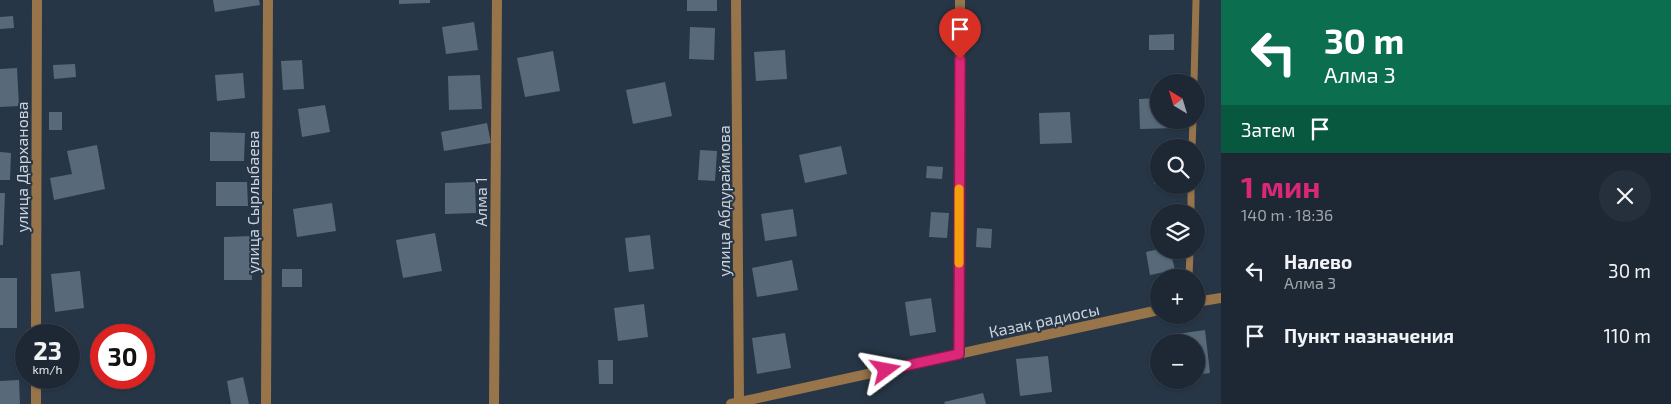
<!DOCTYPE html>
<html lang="ru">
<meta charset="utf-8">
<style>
body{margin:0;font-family:"Exo 2",sans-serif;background:#25303c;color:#f1f3f6;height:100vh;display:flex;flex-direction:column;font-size:19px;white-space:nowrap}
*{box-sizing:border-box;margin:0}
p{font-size:16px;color:#a0a6ac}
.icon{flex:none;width:28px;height:28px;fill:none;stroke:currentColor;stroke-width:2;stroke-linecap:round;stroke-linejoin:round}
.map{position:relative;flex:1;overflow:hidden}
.drawer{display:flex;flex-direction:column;background:#1d2834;width:450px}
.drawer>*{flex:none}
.hud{background:#0b6e4f;color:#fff;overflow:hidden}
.needle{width:32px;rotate:322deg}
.buttons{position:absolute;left:1150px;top:74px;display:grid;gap:10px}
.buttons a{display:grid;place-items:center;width:55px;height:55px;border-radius:50%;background:#1d2834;box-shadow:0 1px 4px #0004,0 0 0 1px #3b444f;font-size:25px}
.speed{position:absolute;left:15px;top:324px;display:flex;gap:10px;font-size:25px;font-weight:700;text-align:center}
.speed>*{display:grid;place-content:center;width:65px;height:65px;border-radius:50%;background:#1d2834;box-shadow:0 1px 4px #0004,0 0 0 1px #3b444f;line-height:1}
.speed small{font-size:12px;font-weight:400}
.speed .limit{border:8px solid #d22;background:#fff;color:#111}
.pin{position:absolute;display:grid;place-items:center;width:42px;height:42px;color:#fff;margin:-51px -21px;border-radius:50% 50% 50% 0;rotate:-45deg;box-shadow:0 0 5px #0007}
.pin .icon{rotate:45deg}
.me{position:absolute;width:55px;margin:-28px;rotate:77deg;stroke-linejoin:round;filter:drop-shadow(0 0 4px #0008)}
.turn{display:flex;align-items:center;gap:18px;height:105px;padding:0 20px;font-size:22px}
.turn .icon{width:65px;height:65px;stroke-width:2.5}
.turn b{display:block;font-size:35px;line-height:42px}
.then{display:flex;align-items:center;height:48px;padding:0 20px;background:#0003;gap:10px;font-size:19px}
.round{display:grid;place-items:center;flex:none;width:52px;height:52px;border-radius:26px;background:#25303c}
.overview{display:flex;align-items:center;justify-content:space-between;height:85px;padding:0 20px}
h1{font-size:30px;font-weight:700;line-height:38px;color:#db2777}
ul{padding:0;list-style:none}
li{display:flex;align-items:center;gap:15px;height:65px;padding:0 20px}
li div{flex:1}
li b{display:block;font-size:19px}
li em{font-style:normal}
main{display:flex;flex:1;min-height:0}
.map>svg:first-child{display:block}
.building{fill:#58697a}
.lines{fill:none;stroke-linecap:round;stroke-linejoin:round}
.service{stroke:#98744b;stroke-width:7}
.minor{stroke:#98744b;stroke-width:10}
.route-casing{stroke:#8e194d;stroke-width:12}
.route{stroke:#db2777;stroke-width:9}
.slow{stroke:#f59e0b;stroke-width:9}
.labels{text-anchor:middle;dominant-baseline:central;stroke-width:4;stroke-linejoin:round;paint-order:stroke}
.street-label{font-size:16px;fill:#cbd4de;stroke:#273646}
</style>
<main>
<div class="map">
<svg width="1221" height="404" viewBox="0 0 1221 404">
<rect width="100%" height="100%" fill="#273646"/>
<!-- building -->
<g class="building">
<polygon points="213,0 259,0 260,5 215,12"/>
<polygon points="399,0 430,0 430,3 399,4"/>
<rect x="687" y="0" width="30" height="11"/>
<polygon points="13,16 14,28 0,29 0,17"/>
<polygon points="474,22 478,50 446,54 442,27"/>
<polygon points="690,27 715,28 714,60 689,59"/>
<polygon points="1174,34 1174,50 1149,50 1149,35"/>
<polygon points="785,50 787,79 756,81 754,52"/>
<polygon points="553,51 560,91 525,97 517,58"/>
<polygon points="302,60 304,89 283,90 281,61"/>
<polygon points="75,64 76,77 54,79 53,65"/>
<polygon points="17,68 19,106 0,107 0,69"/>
<polygon points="243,73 245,98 217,101 215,75"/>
<polygon points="480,75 482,109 449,110 448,76"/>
<polygon points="665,82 672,116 633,124 626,90"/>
<polygon points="1159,98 1159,120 1177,120 1177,128 1140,129 1139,99"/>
<polygon points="325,105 330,132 302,137 298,109"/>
<rect x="49" y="112" width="13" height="18"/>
<polygon points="1070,112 1072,143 1040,144 1039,113"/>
<polygon points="487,123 491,143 444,151 441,132"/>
<polygon points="210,132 245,133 244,161 210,161"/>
<polygon points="97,145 105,189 54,200 50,178 72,174 67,151"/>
<polygon points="841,146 847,174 805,183 799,155"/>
<polygon points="700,150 717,151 715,181 698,180"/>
<polygon points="0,152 11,153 10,180 0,180"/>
<polygon points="1159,156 1159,184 1154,184 1153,157"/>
<polygon points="927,166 943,167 942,179 926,178"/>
<polygon points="216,182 247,182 248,206 216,206"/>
<polygon points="475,182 476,213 445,214 445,183"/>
<polygon points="0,193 5,193 3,245 0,245"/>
<polygon points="332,203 336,231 297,237 293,209"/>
<polygon points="793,209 797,236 765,241 761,214"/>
<polygon points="931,212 949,213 947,238 929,237"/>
<polygon points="977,228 992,229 991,248 976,247"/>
<polygon points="435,233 442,271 403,278 396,240"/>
<polygon points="650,235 654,269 629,272 625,238"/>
<polygon points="252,236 252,280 224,280 224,237"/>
<polygon points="1159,249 1170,250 1175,270 1150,275 1146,252"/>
<polygon points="792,260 798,290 757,297 752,268"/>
<rect x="282" y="269" width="20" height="18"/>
<polygon points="80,271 84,308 55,312 51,274"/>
<rect x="0" y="278" width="17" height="50"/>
<polygon points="931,298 936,332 910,336 905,302"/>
<polygon points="644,304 648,337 618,341 614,308"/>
<polygon points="1205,330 1210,373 1196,375 1196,342 1178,342 1177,334"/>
<polygon points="785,333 791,368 757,374 752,338"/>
<polygon points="1048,356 1052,392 1020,396 1016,359"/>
<polygon points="598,360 613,360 613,384 599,384"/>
<polygon points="243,377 249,404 231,404 227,381"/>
<polygon points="19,380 20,404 0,404 0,381"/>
<polygon points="983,393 986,404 945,404 944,402"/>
</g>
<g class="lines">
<!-- service -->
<g class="service">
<polyline points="1194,82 1196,0"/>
<polyline points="1192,148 1193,120"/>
<polyline points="1191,212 1191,185"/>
<polyline points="1189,278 1190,250"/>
</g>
<!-- minor -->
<g class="minor">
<polyline points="736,0 739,402"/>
<polyline points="1196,302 1221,298"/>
<polyline points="36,335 37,0"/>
<polyline points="959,354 960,0"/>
<polyline points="36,404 36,378"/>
<polyline points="266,404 268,0"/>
<polyline points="494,404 497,0"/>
<polyline points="731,404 1159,310"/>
</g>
</g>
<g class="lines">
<!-- route casing -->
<g class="route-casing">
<polyline id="route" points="886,370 959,354 960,59"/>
</g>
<!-- route -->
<use href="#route" class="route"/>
<!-- slow -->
<polyline class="slow" points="959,263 959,189"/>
</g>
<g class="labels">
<!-- street labels -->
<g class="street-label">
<text transform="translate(21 167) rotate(-90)">улица Дарханова</text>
<text transform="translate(723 201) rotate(-90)">улица Абдураймова</text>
<text transform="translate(252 202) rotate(-90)">улица Сырлыбаева</text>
<text transform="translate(480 202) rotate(-90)">Алма 1</text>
<text transform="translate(1044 320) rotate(-12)">Казак радиосы</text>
</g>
</g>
</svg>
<div class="buttons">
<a><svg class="needle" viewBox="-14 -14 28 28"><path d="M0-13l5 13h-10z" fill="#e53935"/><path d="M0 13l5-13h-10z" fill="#a0a6ac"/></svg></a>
<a><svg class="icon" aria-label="search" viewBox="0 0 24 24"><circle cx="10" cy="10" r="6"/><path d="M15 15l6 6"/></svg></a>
<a><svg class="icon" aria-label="layers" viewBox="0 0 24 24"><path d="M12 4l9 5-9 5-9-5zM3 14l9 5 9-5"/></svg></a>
<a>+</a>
<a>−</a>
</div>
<div class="speed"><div>23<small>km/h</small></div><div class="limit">30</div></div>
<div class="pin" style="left:960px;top:59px;background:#d93025"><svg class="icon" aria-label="arrive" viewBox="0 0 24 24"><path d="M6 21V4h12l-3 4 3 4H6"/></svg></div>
<svg class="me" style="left:886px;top:370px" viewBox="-20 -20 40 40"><path d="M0-17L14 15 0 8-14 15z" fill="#db2777" stroke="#fff" stroke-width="4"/></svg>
</div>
<section class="drawer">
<div class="hud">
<div class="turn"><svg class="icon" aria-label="left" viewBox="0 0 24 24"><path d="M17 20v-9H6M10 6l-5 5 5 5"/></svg><div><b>30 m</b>Алма 3</div></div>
<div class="then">Затем<svg class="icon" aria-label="arrive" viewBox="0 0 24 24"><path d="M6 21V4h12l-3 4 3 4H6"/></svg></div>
</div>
<div class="overview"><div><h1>1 мин</h1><p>140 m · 18:36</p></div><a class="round"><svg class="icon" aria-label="close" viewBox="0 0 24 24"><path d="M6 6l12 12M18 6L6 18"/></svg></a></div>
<ul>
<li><svg class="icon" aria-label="left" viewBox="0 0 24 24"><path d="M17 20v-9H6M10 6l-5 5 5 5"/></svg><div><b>Налево</b><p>Алма 3</p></div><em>30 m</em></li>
<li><svg class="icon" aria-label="arrive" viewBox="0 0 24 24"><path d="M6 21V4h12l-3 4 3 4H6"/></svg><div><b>Пункт назначения</b></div><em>110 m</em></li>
</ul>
</section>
</main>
